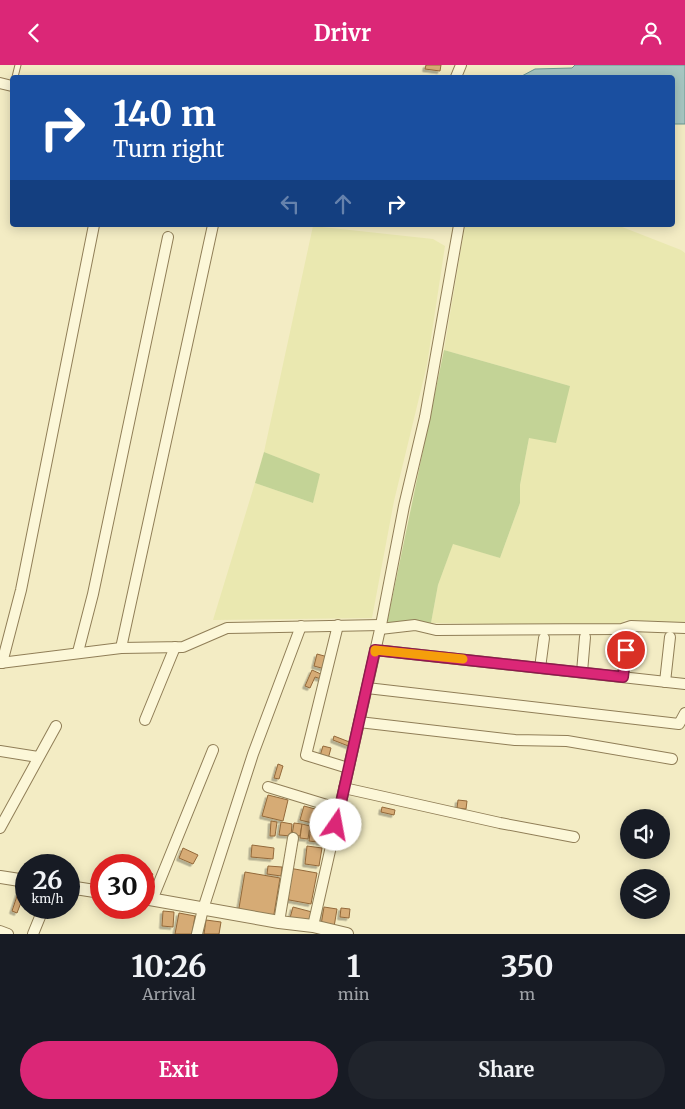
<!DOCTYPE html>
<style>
body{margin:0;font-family:Merriweather,serif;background:#20242c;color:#f1f3f6;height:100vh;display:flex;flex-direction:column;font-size:19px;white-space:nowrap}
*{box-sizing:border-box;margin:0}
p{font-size:16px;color:#9ea1a6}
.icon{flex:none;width:28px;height:28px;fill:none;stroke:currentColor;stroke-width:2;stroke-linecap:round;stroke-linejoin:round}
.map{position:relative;height:869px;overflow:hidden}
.panel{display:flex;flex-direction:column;background:#171b24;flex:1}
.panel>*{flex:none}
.guide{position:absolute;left:10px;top:10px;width:665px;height:152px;border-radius:5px;box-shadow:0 2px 12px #0003;background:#1a4fa0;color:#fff;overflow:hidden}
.tools{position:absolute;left:620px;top:744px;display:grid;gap:10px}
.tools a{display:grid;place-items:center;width:50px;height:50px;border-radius:50%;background:#171b24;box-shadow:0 2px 12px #0003;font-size:25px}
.speed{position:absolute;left:15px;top:789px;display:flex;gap:10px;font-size:25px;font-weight:700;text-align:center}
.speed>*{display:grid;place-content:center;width:65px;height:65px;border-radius:50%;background:#171b24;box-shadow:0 2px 12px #0003;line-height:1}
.speed small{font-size:12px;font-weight:400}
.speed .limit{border:8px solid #d22;background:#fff;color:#111}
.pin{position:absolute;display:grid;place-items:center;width:42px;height:42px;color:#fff;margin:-21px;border:2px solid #fff;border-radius:50%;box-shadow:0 1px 5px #0007}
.me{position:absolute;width:55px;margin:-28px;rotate:12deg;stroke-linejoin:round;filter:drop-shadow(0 0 4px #0008)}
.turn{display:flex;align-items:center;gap:18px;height:105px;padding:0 20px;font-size:22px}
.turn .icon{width:65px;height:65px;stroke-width:2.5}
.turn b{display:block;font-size:35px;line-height:42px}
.lanes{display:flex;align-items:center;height:48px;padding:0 20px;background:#0003;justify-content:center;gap:25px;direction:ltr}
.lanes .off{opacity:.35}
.eta{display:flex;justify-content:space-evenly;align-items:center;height:85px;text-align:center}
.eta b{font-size:30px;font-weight:700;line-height:35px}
.primary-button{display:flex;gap:10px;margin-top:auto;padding:10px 20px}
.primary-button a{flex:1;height:58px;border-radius:30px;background:#db2777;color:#fff;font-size:20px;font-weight:700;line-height:58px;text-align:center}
.primary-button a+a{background:#20242c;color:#f1f3f6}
header{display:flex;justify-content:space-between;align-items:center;height:65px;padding:0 20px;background:#db2777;color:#fff;font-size:22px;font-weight:700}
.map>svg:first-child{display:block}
.farmland{fill:#eae8b0}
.green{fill:#c3d396}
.water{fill:#a6c6c1;stroke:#6b9691}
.building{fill:#d6ab75;stroke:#93693a;filter:url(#shadow)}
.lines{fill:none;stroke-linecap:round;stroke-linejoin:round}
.service-casing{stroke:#907e57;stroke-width:7}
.minor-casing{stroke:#907e57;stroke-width:12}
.tertiary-casing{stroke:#907e57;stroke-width:14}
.service{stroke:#fcf7d8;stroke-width:5}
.minor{stroke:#fcf7d8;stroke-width:10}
.tertiary{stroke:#fcf7d8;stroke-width:12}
.route-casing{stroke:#8e194d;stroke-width:12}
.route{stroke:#db2777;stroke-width:9}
.slow{stroke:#f59e0b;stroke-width:9}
</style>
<header><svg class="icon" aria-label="back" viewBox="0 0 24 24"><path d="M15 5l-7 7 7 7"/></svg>Drivr<svg class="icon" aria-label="person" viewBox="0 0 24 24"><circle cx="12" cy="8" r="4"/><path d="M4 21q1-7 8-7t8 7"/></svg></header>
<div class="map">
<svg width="685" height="869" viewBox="0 0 685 869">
<defs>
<filter id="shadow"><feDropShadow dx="-2.5" dy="2.5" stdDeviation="0" flood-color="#0004"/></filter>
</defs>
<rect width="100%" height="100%" fill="#f3ecc4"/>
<!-- farmland -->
<g class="farmland">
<polygon points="465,160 617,160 681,185 685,188 685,557 673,559 625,555 620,561 431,558 438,520 453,478 500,493 520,438 520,420 529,373 570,321 444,285"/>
<polygon points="313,161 433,174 445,181 427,300 394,436 372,553 213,555 255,418 313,438 319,409 264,387"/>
</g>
<!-- green -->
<g class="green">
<polygon points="444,285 570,321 556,378 529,373 520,420 520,438 500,493 453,479 438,520 431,558 411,556 387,558"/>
<polygon points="264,387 320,409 313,438 255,418"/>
</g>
<!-- water -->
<polygon class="water" points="575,0 685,0 685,59 673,59 672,12 520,12 535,4 572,3"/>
<!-- building -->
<g class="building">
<polygon points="426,0 441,0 440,6 425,4"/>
<polygon points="317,589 328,592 325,604 314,601"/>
<polygon points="312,605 323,610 321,614 315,612 310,623 305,621"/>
<polygon points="334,671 352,678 351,682 333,675"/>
<polygon points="323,681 331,683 328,694 320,691"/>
<polygon points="278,699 283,701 279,714 274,713"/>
<polygon points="268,730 288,735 283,756 262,751"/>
<polygon points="458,735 467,736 466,744 457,743"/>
<polygon points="304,741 319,745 316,759 300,755"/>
<polygon points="382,742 395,745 394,750 381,747"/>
<polygon points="271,756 277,757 275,771 270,771"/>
<polygon points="281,757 292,759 291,771 279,770"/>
<polygon points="294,758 302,759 300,771 292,770"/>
<polygon points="302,759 310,761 308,774 300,773"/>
<polygon points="311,761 319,762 317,777 309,776"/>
<polygon points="321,762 330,764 328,778 318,777"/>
<polygon points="252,780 274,783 273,794 251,792"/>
<polygon points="307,781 322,783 319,801 305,799"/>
<polygon points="183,783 198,790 193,799 179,793"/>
<polygon points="268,801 282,802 281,811 267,809"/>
<polygon points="289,803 317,808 311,839 284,834"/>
<polygon points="144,805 153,809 145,823 144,822"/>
<polygon points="245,807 280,813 273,855 238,849"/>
<polygon points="19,825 25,827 17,848 12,846"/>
<polygon points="293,842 312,847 310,857 290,853"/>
<polygon points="324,842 337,844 334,862 321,860"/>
<polygon points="341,843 350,844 349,853 340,852"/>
<polygon points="163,846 174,847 173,862 162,861"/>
<polygon points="179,848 195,851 192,869 175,869"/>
<polygon points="206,855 221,857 219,869 204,869"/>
</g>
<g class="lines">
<!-- service casing -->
<g class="service-casing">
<polyline id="service" points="15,12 18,0"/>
</g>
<!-- minor casing -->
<g class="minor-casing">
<g id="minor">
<polyline points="456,12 461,0"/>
<polyline points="0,18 12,21"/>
<polyline points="338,560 306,690 348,703"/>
<polyline points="380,564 415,560 436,565 622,564 631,561 685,563"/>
<polyline points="121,583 213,160"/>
<polyline points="375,585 685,619"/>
<polyline points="78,587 93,529 168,172"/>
<polyline points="0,598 121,583 183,582 227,563 381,560"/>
<polyline points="2,598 21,525 94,160"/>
<polyline points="540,603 544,573"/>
<polyline points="582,607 585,572"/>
<polyline points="623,612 627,572"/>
<polyline points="665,617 670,572"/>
<polyline points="367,623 679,659 685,648"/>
<polyline points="145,655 175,582"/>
<polyline points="359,657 515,675 567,676 672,694"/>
<polyline points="0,686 38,692"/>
<polyline points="268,722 340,744"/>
<polyline points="344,723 500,758 574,772"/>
<polyline points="0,763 56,661"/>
<polyline points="152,835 213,685"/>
<polyline points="279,857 293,773"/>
<polyline points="313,861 381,560 404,441 425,352 459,160"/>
<polyline points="0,866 8,869"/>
<polyline points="33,869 44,842"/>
<polyline points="197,869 203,844 253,689 301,561"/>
</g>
</g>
<!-- tertiary casing -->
<g class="tertiary-casing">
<g id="tertiary">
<polyline points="0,812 26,816"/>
<polyline points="69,822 101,827"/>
<polyline points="144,833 279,857 313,861 347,869"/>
</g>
</g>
<!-- service -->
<use href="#service" class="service"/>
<!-- minor -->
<use href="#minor" class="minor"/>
<!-- tertiary -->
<use href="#tertiary" class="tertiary"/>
</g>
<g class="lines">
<!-- route casing -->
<g class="route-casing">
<polyline id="route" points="336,760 375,585 623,612 626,585"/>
</g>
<!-- route -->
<use href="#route" class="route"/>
<!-- slow -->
<polyline class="slow" points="375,587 375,585 463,594"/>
</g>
</svg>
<div class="tools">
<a><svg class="icon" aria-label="sound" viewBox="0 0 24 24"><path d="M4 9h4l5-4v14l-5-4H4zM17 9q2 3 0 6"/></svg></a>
<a><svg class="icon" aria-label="layers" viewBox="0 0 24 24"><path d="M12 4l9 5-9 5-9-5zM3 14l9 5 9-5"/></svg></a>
</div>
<div class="speed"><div>26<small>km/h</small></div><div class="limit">30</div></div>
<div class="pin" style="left:626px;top:585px;background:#d93025"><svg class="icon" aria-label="arrive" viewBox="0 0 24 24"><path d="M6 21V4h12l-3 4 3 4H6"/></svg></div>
<svg class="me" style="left:336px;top:760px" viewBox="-20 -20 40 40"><circle r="19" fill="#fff"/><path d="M0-13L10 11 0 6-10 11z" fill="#db2777"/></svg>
<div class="guide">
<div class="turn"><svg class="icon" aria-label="right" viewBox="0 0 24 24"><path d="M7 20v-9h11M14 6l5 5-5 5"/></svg><div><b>140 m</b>Turn right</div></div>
<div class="lanes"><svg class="icon off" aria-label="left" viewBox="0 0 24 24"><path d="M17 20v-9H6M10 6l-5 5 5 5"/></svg><svg class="icon off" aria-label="ahead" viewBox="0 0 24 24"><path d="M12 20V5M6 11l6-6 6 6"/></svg><svg class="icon" aria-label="right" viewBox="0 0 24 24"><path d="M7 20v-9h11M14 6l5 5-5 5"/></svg></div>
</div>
</div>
<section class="panel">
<div class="eta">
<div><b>10:26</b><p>Arrival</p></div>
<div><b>1</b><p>min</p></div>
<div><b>350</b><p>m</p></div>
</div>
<div class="primary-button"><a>Exit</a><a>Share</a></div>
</section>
